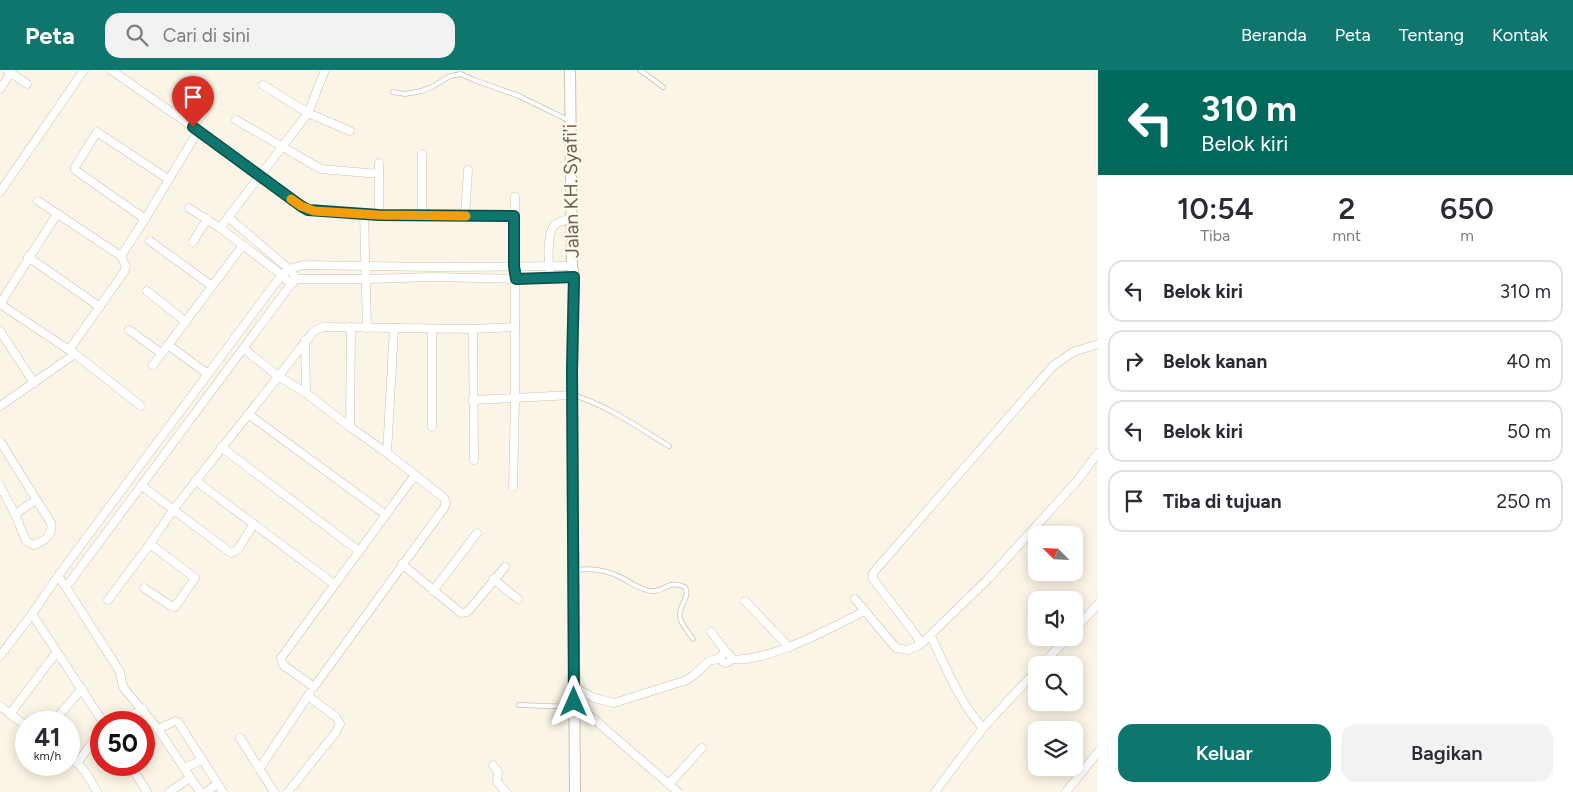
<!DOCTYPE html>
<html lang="id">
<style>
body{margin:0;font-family:Figtree,sans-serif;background:#f2f2f3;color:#2b2b33;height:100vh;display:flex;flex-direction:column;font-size:19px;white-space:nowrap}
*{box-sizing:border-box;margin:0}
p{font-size:16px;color:#7c7c81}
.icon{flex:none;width:28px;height:28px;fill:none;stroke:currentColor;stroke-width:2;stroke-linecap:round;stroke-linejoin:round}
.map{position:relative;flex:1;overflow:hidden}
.details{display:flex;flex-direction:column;background:#fff;width:475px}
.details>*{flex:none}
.top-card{background:#00695c;color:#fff;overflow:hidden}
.needle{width:32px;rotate:294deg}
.tools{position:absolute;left:1028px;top:456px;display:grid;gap:10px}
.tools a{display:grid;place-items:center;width:55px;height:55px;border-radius:10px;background:#fff;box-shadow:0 2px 12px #0003;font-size:25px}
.speed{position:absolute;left:15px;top:641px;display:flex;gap:10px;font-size:25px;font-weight:700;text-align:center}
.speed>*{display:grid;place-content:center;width:65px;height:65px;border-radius:50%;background:#fff;box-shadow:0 2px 12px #0003;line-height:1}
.speed small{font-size:12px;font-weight:400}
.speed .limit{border:8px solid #d22;background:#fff;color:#111}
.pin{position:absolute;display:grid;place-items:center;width:42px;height:42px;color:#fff;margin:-51px -21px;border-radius:50% 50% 50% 0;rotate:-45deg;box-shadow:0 0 5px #0007}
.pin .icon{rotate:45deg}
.me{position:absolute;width:55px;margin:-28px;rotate:0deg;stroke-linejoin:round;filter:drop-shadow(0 0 4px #0008)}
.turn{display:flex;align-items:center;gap:18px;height:105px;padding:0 20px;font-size:22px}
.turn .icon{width:65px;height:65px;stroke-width:2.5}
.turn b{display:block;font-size:35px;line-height:42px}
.eta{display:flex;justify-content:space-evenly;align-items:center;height:85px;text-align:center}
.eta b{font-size:30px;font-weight:600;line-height:35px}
.button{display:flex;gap:10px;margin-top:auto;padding:10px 20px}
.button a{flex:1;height:58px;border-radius:15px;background:#0f766e;color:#fff;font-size:20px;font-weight:600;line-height:58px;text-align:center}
.button a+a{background:#f2f2f3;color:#2b2b33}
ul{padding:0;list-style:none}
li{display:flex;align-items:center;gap:15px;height:62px;margin:0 10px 8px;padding:0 10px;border:2px solid #e1e1e2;border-radius:15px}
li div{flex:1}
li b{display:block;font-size:19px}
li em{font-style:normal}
header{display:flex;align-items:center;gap:30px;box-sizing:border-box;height:70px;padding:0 25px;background:#0f766e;color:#fff}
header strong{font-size:24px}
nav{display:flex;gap:28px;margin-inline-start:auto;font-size:18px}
.search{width:350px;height:45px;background:#f2f2f3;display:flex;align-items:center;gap:12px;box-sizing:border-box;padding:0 18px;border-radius:15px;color:#7c7c81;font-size:19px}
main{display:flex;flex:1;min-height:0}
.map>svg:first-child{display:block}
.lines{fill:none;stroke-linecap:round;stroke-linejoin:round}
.service-casing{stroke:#cdc0b0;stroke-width:5.5}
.minor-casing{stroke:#cdc0b0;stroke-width:9}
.secondary-casing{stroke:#cebfab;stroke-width:12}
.service{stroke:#fff;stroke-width:4}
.minor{stroke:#fff;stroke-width:8}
.secondary{stroke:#fff;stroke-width:10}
.route-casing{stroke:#0a4d48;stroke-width:12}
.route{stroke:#0f766e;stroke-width:9}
.slow{stroke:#f59e0b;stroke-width:9}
.labels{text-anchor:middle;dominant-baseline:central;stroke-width:5;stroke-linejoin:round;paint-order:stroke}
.street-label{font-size:19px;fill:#715e4d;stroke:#fdf9ec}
</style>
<header>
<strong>Peta</strong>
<div class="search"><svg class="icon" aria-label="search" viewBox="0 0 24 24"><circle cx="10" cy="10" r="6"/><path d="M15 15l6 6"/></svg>Cari di sini</div>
<nav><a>Beranda</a><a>Peta</a><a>Tentang</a><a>Kontak</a></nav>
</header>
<main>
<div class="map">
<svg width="1098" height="722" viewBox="0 0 1098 722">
<rect width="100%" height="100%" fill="#faf5e6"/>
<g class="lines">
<!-- service casing -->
<g class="service-casing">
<g id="service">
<polyline points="640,0 663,17"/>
<polyline points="393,22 405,24 421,21 432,17 450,6 461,4 474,10 519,26 568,50"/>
<path d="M573,325c34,10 66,33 96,51"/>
<path d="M575,500c18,-2 32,0 49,9 9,5 17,11 28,12 13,1 16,-12 33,-4 6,11 -8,20 -5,31 2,7 9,15 13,21"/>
<polyline points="519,635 574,637"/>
</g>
</g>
<!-- minor casing -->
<g class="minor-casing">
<g id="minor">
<polyline points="7,0 27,14"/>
<polyline points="111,0 193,57 305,138 314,141 379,145 514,146"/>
<polyline points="263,15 308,43 350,61"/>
<polyline points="0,19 11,3"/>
<polyline points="236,50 321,99 379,104"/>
<polyline points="193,57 205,40"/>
<polyline points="0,122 84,0"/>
<polyline points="38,131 121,186 126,196 124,202 69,280"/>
<polyline points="189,138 220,158 282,205 291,214"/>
<polyline points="364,144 367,258"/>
<polyline points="379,145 379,93"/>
<polyline points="422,145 422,84"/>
<polyline points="465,146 468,100"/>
<polyline points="228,147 289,199 297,209"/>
<polyline points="145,149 78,102 75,100 75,97 97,62 168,109"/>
<polyline points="220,158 308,43 325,0"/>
<polyline points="150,171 212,216"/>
<polyline points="193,172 207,149"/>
<polyline points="121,186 145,149 198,61"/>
<polyline points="28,187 100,237"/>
<path d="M550,200c-2,-9 -3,-41 6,-46 4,-3 11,-4 15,-6"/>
<polyline points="147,221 186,252"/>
<polyline points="0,234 75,284 141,336"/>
<polyline points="0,234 57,144"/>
<polyline points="473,259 474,390"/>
<polyline points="129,260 161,283"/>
<polyline points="0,261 34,313"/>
<polyline points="305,270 306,323"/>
<polyline points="168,275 208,304"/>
<polyline points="244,279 278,306 306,323 350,357 387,383 444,428 446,433 444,438 314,617 283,595 281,588 415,405"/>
<polyline points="153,295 243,175"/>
<polyline points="473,330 573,325"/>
<polyline points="0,336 75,284"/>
<polyline points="248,344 386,445"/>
<polyline points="350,357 351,257"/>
<polyline points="432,357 432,259"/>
<path d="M0,371l51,82c3,12 -7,18 -17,22l-8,-4 -11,-27 -15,-28"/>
<polyline points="221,377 359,481"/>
<polyline points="387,383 394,258"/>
<polyline points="196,411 334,514"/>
<polyline points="142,416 231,483 234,482 238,479 254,454"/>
<polyline points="513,417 515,327 515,127"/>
<polyline points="15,444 36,430"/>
<polyline points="402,494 461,543 467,542 470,539 505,497"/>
<polyline points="58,506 66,517 120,602 123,617 158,659 200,722"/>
<polyline points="493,509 518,529"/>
<polyline points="66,517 291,214 297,209 367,209 433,207 516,209 574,207"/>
<polyline points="144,518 171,536 175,537 195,508 150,474"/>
<polyline points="433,521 477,463"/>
<polyline points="855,529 896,578 908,580 921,574 988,509 1077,411 1098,383"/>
<polyline points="108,530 150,474 173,440 314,261 323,257 473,259 515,257"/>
<polyline points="745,531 789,577"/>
<polyline points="32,544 103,652"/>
<polyline points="1074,560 1098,534"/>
<polyline points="711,562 727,583"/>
<path d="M931,566c14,30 29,67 52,92"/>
<polyline points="921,574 916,565 873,509 873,503 1053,296 1073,282 1098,274"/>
<circle cx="726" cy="588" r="5"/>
<polyline points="0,586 32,544 58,506 280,207 289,199 303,195 434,197 572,196"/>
<path d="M731,589c34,5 102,-32 134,-48"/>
<polyline points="1042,595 1067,568"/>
<polyline points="574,617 594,628 614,633 687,610 694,605 709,591 721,588"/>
<polyline points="574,632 678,722"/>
<polyline points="0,636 26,656"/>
<polyline points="10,644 56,583"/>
<polyline points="53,652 82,619"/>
<polyline points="122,652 143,639"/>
<polyline points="158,659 175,651 178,652 223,722"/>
<polyline points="240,668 274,722"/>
<path d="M69,687c14,9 20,20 28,35"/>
<polyline points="78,692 91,674 101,667"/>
<polyline points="130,695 147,722"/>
<polyline points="493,695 498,702 497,712 506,722"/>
<polyline points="184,698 202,690"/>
<polyline points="259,699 310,623"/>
<polyline points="669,714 702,678"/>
<polyline points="169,722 190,708"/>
<polyline points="206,722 217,714"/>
<polyline points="288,722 336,662 340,654 336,647 308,626"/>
<polyline points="935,722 983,658 1036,601"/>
<polyline points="1066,722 1098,682"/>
</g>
</g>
<!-- secondary casing -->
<g class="secondary-casing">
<polyline id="secondary" points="570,0 572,196 574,207 572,300 575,722"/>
</g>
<!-- service -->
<use href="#service" class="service"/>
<!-- minor -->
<use href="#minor" class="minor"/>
<!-- secondary -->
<use href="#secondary" class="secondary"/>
</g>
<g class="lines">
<!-- route casing -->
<g class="route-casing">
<polyline id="route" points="193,57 301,136 308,140 379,145 514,146 514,196 516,209 574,207 572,300 574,632"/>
</g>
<!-- route -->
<use href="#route" class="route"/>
<!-- slow -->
<polyline class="slow" points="291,129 301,136 314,141 379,145 466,146"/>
</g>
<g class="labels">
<!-- street labels -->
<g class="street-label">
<text transform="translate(571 121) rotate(-91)">Jalan KH. Syafi'i</text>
</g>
</g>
</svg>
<div class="tools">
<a><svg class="needle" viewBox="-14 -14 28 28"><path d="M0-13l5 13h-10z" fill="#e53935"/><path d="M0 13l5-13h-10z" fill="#7c7c81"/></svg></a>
<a><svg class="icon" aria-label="sound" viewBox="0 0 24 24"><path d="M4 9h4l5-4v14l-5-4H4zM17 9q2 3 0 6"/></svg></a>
<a><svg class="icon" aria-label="search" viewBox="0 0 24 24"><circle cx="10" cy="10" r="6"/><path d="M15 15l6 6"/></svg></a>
<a><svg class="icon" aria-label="layers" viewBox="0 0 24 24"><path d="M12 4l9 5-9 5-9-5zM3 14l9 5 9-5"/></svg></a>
</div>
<div class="speed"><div>41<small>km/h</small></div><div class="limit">50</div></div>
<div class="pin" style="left:193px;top:57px;background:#d93025"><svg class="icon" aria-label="arrive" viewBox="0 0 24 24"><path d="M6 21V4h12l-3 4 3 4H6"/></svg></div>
<svg class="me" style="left:574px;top:632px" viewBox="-20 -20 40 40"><path d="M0-17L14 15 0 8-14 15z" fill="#0f766e" stroke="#fff" stroke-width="4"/></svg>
</div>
<section class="details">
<div class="top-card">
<div class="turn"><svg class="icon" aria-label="left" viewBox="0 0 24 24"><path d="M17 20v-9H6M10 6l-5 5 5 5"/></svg><div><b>310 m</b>Belok kiri</div></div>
</div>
<div class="eta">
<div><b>10:54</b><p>Tiba</p></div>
<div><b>2</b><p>mnt</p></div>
<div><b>650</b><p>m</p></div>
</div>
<ul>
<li><svg class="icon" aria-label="left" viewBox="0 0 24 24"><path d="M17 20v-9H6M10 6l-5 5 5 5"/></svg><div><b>Belok kiri</b></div><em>310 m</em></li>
<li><svg class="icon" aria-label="right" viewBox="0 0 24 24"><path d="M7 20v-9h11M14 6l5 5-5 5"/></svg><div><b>Belok kanan</b></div><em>40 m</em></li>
<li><svg class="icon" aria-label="left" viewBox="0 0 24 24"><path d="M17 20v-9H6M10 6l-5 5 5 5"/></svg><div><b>Belok kiri</b></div><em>50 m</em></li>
<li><svg class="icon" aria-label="arrive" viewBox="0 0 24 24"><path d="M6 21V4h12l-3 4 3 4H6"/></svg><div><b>Tiba di tujuan</b></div><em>250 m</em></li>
</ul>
<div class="button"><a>Keluar</a><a>Bagikan</a></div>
</section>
</main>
